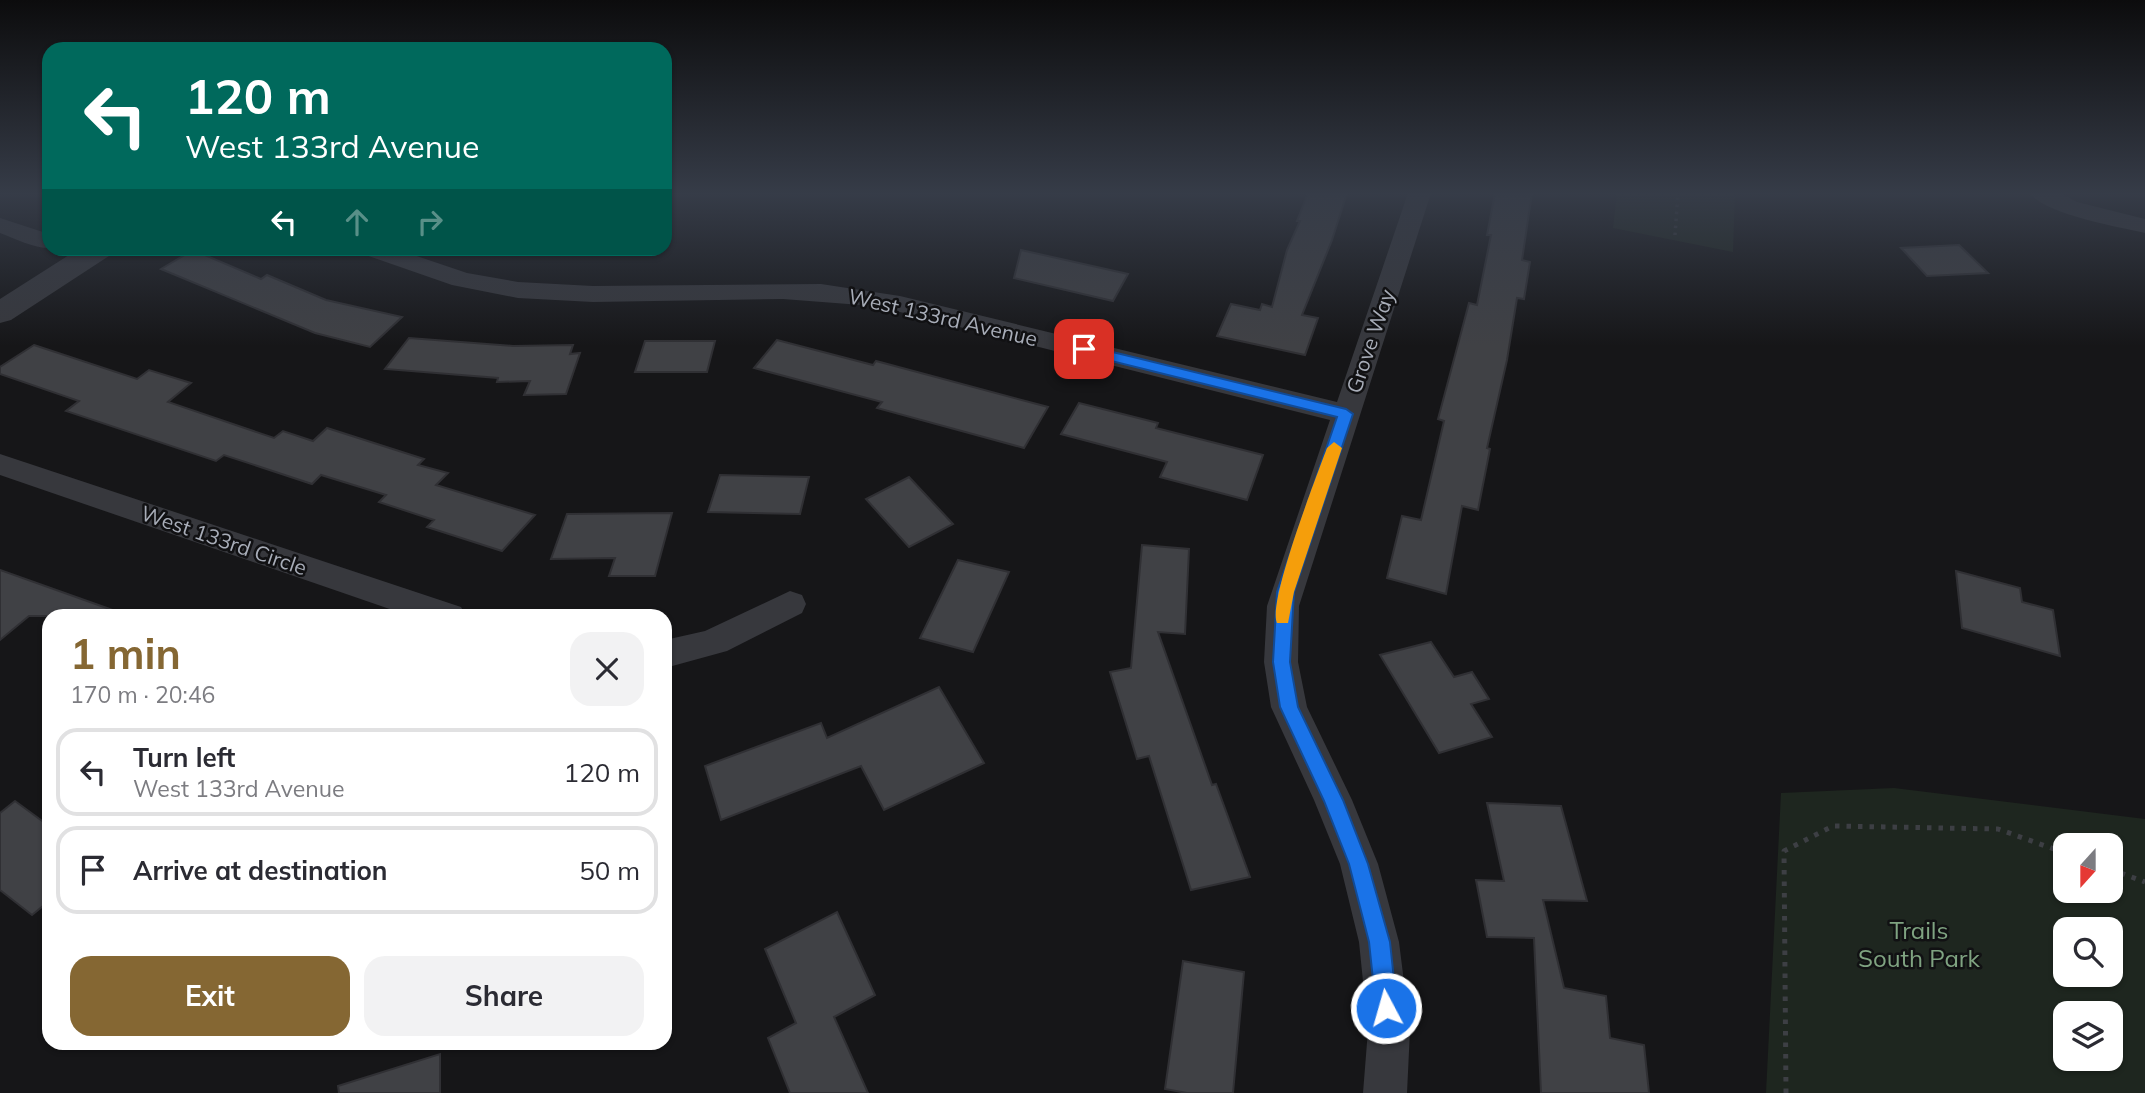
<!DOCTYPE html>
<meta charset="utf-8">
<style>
body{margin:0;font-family:Mulish,sans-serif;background:#f2f2f3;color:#2b2b33;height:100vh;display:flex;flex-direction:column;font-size:26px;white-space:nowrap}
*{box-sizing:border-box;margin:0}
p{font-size:23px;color:#7c7c81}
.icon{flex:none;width:38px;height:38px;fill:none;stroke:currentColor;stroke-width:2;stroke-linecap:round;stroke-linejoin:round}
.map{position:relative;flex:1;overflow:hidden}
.sheet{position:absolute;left:42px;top:609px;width:630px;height:441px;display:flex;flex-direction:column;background:#fff;border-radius:21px;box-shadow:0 2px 5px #0004}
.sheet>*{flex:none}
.guide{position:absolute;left:42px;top:42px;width:630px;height:214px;border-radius:21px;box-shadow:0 2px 5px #0004;background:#00695c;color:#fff;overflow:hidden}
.needle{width:46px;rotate:201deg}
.controls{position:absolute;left:2053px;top:833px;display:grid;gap:14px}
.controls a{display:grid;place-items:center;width:70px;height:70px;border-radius:14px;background:#fff;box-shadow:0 2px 5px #0004;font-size:35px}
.pin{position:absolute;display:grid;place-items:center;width:60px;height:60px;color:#fff;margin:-30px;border-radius:14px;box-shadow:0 4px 10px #0006}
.me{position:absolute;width:77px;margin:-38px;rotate:354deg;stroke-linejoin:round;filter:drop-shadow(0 0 5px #0008)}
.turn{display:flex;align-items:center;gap:24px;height:147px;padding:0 28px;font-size:32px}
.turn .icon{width:91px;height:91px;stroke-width:2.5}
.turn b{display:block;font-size:49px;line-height:60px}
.lanes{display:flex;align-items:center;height:66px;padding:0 28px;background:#0003;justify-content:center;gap:35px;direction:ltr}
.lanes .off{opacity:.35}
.round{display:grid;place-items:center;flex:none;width:74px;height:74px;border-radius:21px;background:#f2f2f3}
.headline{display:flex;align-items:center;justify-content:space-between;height:119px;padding:0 28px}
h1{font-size:42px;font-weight:700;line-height:52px;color:#856733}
.cta{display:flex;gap:14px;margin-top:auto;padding:14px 28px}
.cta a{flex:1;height:80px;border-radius:21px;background:#856733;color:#fff;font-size:28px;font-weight:700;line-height:80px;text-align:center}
.cta a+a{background:#f2f2f3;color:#2b2b33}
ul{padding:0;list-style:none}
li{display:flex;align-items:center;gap:21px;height:88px;margin:0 14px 10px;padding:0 14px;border:4px solid #e1e1e2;border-radius:21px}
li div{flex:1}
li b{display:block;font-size:26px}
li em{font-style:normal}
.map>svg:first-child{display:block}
.green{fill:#1e261f;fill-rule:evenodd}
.building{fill:#404145;stroke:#303034;stroke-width:2}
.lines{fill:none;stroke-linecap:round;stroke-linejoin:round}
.path-far1{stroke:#3d3f44;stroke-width:3.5;stroke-dasharray:2.5 4.5;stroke-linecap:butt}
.path{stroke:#3d3f44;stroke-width:5;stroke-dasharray:4.5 7;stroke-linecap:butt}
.minor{fill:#37383d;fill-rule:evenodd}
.tertiary{fill:#37383d;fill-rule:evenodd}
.route{fill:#1a73e8;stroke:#114b97;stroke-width:2}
.slow{fill:#f59e0b}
.labels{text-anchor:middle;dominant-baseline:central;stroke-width:5;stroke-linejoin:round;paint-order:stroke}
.street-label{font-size:21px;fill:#a8adb8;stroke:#111113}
.near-park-label{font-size:24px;fill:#7fa381;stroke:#111113}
</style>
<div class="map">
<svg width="2145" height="1093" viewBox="0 0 2145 1093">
<rect width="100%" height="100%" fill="#161618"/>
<!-- green -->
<g class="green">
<polygon points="1617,193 1735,193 1733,252 1613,228"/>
<path d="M1894,788l251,31v274h-379l15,-300zM2065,845h45v46h-45zM2065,929h45v46h-45zM2065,1013h45v46h-45z"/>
</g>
<!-- building -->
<g class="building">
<polygon points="1308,193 1347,193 1332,240 1302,315 1318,318 1305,355 1217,336 1231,304 1260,310 1262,304 1272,307 1287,250 1300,221 1297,221"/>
<polygon points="1495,193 1532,193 1522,260 1530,262 1524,299 1517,298 1507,360 1487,448 1490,449 1478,510 1462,506 1446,594 1387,578 1402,516 1421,520 1444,421 1438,419 1469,303 1477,305 1491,235 1487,235"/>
<polygon points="1959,245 1988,273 1927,276 1901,248"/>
<polygon points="193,250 261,279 267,275 326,300 402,317 370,347 315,333 161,269"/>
<polygon points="1021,250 1128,274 1113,301 1014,278"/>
<polygon points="409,338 513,346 573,345 570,354 580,353 566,394 524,395 530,381 497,382 498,378 385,369"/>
<polygon points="777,340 873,365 876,361 1048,407 1024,448 877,408 882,402 754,368"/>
<polygon points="645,341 715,341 707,372 635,372"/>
<polygon points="34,345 137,379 149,370 191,383 168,402 274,438 283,431 313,441 327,428 424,459 418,465 448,473 436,485 535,515 502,551 427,527 434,520 379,502 386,495 321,475 312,484 224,455 216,461 66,411 79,401 0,374 0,367"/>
<polygon points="1079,403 1158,423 1156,428 1263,455 1247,500 1160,477 1167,462 1061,434"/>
<polygon points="720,475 809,477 800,514 708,512"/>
<polygon points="909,477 953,524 909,547 866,499"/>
<polygon points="672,513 655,576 609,576 615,558 551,559 567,514"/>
<polygon points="1142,545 1189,549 1185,634 1158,632 1212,785 1216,784 1250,877 1191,890 1149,756 1137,759 1110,672 1131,668"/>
<polygon points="958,560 1009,572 973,652 920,638"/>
<polygon points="0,570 118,612 117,616 29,616 0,640"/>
<polygon points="1956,571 2020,588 2022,602 2053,610 2060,656 1962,628"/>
<polygon points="1431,642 1454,677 1472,672 1489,699 1471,704 1492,737 1439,753 1380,655"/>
<polygon points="939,687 984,763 884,810 861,766 721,820 705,766 821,723 827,738"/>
<polygon points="15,801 49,826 49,901 32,915 0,890 0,813"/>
<polygon points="1487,803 1561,806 1587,901 1543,900 1564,988 1606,996 1610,1038 1644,1045 1649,1093 1541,1093 1534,938 1487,937 1476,880 1504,881"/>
<polygon points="837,912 875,995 834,1017 868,1093 790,1093 768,1038 796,1023 765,949"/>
<polygon points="1183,961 1244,972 1233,1093 1187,1093 1165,1089"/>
<polygon points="440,1054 440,1093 339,1093 338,1086"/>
</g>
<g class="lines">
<!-- path-far1 -->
<polyline class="path-far1" points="1675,235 1678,193"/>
<!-- path -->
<g class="path">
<polyline points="2110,869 2145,882"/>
<polyline points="1786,1093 1784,851 1833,826 1998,829 2065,853"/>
</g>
<!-- minor -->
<g class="minor">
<polygon points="1408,193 1431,193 1299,606 1298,662 1307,707 1352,800 1378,864 1399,942 1410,1030 1407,1093 1363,1093 1368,1030 1359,942 1340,864 1314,800 1271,707 1264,662 1267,606 1330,420 900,312 861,305 783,299 593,302 518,298 452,285 360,253 357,248 393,248 467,273 518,282 593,286 821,284 900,296 1337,402"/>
<path d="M2030,193h30l17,9 68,17v14c-26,-6 -101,-19 -115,-40z"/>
<path d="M0,218l49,16v14h3c-17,1 -36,-9 -52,-15z"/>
<polygon points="0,454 461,607 466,616 410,616 0,475"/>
<polygon points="790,591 802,595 806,604 802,613 727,651 665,668 665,640 705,631"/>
</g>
<!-- tertiary -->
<polygon class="tertiary" points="80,248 116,248 112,254 11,320 0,323 0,299"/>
</g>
<!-- sky -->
<linearGradient id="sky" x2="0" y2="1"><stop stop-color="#0c0c0d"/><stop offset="0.56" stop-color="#363c48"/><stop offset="1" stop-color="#363c48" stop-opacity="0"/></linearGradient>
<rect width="2145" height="346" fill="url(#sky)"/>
<!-- route -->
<polygon class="route" points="1084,345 1346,409 1353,414 1294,592 1290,662 1298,707 1343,800 1368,864 1390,942 1397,1008 1394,1015 1386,1018 1379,1015 1376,1008 1369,942 1349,864 1324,801 1280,707 1273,662 1277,592 1337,417 1079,353 1077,349"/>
<!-- slow -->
<path class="slow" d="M1334,442l8,6 -48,144 -6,31h-11c-10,-20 40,-148 50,-175z"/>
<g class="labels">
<!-- street labels -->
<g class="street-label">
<text transform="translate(943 317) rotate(13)">West 133rd Avenue</text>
<text transform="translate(1370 341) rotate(-71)">Grove Way</text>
<text transform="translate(224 540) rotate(19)">West 133rd Circle</text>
</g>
<!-- near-park labels -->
<g class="near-park-label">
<text x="1919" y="930">Trails<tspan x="1919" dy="28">South Park</tspan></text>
</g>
</g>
</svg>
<div class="controls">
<a><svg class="needle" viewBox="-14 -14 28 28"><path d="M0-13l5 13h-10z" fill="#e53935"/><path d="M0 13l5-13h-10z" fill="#7c7c81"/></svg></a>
<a><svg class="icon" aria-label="search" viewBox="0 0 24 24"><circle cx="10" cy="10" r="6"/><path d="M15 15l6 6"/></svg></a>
<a><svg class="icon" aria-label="layers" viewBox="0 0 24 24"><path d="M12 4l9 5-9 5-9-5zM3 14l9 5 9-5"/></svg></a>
</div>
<div class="pin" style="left:1084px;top:349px;background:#d93025"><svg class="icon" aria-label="arrive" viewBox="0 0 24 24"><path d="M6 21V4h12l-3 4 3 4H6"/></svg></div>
<svg class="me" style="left:1386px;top:1008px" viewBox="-20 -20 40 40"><circle r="17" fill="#1a73e8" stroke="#fff" stroke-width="3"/><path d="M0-11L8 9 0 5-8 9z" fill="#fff"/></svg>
<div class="guide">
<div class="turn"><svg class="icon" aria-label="left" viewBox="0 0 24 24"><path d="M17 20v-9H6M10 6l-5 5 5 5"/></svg><div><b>120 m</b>West 133rd Avenue</div></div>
<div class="lanes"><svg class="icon" aria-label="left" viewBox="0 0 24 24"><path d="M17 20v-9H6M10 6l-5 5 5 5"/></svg><svg class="icon off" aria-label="ahead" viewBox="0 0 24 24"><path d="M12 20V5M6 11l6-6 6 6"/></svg><svg class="icon off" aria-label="right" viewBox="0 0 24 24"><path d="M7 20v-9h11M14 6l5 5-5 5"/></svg></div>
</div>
<section class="sheet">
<div class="headline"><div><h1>1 min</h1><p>170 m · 20:46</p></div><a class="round"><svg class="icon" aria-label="close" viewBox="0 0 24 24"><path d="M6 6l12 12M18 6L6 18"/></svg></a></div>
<ul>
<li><svg class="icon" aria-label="left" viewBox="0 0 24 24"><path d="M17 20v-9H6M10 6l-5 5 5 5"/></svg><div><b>Turn left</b><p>West 133rd Avenue</p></div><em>120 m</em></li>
<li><svg class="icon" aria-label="arrive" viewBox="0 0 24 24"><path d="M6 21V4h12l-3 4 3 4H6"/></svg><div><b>Arrive at destination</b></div><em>50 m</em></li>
</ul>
<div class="cta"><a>Exit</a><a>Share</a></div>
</section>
</div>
